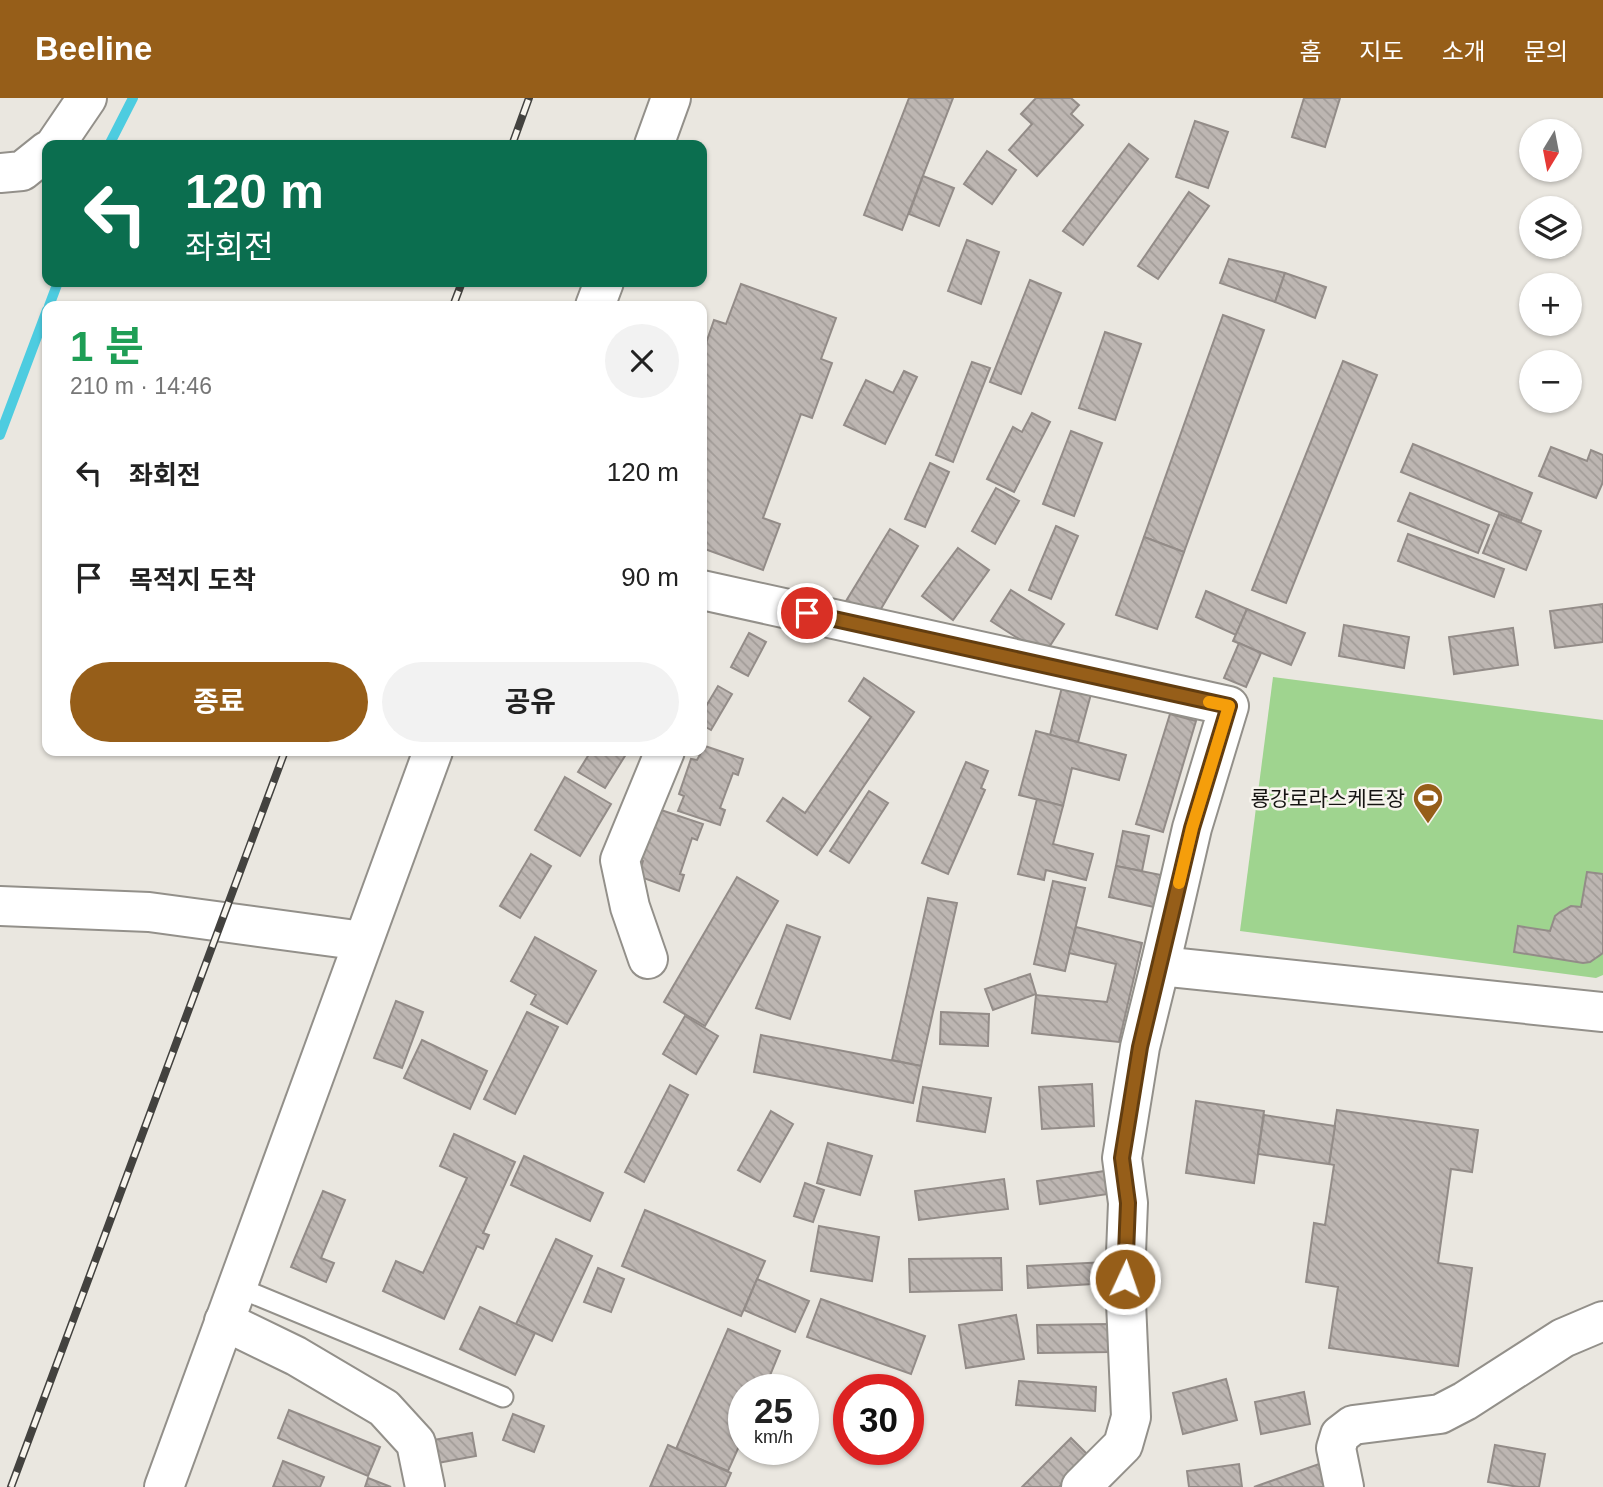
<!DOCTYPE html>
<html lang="ko">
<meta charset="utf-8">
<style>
body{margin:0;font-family:Arial,"Noto Sans KR",sans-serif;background:#f2f2f2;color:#222;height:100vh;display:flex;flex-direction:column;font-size:26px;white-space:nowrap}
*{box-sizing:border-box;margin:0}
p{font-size:23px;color:#767676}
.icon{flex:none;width:38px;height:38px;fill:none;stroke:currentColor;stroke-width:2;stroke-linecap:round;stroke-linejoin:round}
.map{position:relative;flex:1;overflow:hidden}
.sheet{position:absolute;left:42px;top:203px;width:665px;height:455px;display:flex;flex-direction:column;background:#fff;border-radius:14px;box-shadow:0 2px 5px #0004}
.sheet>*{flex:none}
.top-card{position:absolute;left:42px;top:42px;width:665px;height:147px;border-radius:14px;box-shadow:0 2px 5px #0004;background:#0b6e4f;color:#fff;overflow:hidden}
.needle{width:46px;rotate:190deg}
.tools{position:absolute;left:1519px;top:21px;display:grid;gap:14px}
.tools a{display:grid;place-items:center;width:63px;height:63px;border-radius:50%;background:#fff;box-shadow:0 2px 5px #0004;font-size:35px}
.speed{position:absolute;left:728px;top:1276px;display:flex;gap:14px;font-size:35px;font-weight:700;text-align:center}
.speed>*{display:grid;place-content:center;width:91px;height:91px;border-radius:50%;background:#fff;box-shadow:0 2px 5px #0004;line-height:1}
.speed small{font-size:18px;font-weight:400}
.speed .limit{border:10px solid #d22;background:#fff;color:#111}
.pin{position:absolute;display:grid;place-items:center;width:60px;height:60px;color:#fff;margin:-30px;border:4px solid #fff;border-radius:50%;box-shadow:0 2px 7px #0007}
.me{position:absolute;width:77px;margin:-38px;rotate:3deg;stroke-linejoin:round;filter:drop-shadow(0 0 5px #0008)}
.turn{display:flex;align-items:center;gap:24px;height:147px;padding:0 28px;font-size:32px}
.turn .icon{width:91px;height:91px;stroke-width:2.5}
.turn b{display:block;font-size:49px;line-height:60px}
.round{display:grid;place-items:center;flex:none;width:74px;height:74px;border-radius:37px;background:#f2f2f2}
.summary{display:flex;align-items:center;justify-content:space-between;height:119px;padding:0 28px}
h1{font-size:42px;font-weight:700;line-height:52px;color:#1e9e55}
.button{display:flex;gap:14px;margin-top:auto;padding:14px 28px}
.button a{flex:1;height:80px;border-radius:42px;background:#965e19;color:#fff;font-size:28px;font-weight:700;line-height:80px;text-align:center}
.button a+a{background:#f2f2f2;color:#222}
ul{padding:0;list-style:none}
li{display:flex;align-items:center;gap:21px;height:105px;padding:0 28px}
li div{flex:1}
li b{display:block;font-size:26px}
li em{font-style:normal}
header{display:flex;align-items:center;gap:42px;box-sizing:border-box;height:98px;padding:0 35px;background:#965e19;color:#fff}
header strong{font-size:33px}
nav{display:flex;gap:38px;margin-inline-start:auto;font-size:24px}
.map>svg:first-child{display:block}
.pitch{fill:#9fd48f}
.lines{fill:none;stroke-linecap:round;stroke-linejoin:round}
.stream{stroke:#4dcce0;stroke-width:10}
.building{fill:url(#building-back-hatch);stroke:#938c88;stroke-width:2}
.service-casing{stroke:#93908a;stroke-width:23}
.minor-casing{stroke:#93908a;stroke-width:42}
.tertiary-casing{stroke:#93908a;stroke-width:42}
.service{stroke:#fff;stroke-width:19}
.minor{stroke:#fff;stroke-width:38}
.tertiary{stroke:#fff;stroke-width:38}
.rail-casing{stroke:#43423f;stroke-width:8}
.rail{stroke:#f7f4ed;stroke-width:5;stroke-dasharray:16;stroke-linecap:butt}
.route-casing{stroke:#623d10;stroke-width:18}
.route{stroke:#965e19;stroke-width:12}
.slow{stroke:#f59e0b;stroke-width:12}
.labels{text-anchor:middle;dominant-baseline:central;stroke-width:5;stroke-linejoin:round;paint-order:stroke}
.poi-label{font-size:21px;fill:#151412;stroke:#f7f4ed;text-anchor:end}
</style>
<header>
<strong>Beeline</strong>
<nav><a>홈</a><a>지도</a><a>소개</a><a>문의</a></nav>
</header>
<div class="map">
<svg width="1603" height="1389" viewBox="0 0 1603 1389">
<defs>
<pattern id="building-back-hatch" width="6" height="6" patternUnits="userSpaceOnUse" patternTransform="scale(1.75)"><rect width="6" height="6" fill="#bdb6b2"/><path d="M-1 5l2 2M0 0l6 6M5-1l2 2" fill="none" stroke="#a29c98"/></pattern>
</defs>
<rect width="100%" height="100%" fill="#eae7e0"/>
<!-- pitch -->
<polygon class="pitch" points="1273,579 1603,622 1603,877 1596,880 1240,833"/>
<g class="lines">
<!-- stream -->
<g class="stream">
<polyline points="109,47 133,0"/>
<polyline points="49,208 58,184"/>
<polyline points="0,337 47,212"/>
</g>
</g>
<!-- building -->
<g class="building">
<polygon points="909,0 953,0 902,132 864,117"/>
<polygon points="1036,0 1071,0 1079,7 1071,16 1083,27 1037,78 1009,52 1032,26 1021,16"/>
<polygon points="1304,0 1340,0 1325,49 1292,39"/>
<polygon points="1195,23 1228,34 1208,90 1176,79"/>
<polygon points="1129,46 1148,61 1083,147 1063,133"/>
<polygon points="987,53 1016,72 992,106 964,86"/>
<polygon points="923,78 954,90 939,128 909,116"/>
<polygon points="1189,94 1209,108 1158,181 1138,168"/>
<polygon points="967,142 999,154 981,206 948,193"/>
<polygon points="1229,161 1285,175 1275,204 1220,185"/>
<polygon points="1285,175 1326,189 1315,220 1275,204"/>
<polygon points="1030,182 1061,195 1021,296 990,284"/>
<polygon points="741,186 836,220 821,261 832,265 812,320 801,316 763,420 780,426 763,472 702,450 702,292 706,281 702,280 702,257 714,222 726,226"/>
<polygon points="1223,217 1264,232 1184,454 1144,439"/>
<polygon points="1105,234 1141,246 1115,322 1079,310"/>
<polygon points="1343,263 1377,277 1286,505 1252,492"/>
<polygon points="972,264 990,270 953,364 936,357"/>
<polygon points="904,273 917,279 885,346 844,327 866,282 893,295"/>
<polygon points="1032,315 1050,324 1014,394 987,381 1013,329 1022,334"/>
<polygon points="1071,333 1102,345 1074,418 1043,406"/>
<polygon points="1413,346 1532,395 1521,423 1401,374"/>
<polygon points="1551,349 1587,363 1591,352 1603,357 1603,384 1596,400 1539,378"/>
<polygon points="930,365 949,374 925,429 905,421"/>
<polygon points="996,390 1019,403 995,446 972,433"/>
<polygon points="1410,395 1489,427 1478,455 1398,423"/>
<polygon points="1499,416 1541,433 1526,472 1483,455"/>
<polygon points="1056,428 1078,438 1051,501 1029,492"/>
<polygon points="890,431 918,448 872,526 843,508"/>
<polygon points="1408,436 1504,471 1494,499 1398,463"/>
<polygon points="1144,439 1184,454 1157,531 1116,517"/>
<polygon points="958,450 989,472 953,522 922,498"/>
<polygon points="1011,492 1064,526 1044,557 991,523"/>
<polygon points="1206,493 1247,511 1236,537 1196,519"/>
<polygon points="1603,506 1603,544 1555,550 1550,513"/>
<polygon points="1247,511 1305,535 1291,567 1233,543"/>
<polygon points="1344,527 1409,539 1404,570 1339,558"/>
<polygon points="1513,530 1518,567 1454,576 1449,539"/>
<polygon points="749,535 766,544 748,578 731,569"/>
<polygon points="1239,545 1261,555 1246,589 1224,580"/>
<polygon points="864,580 914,614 817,757 767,723 783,700 805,715 871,619 849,603"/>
<polygon points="718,588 732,596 711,632 702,627 702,615"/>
<polygon points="1062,589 1091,596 1078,644 1050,637"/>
<polygon points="1170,616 1196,623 1163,734 1136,726"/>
<polygon points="1036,633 1126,657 1119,682 1072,670 1063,708 1019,697"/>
<polygon points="702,647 743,661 738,677 733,675 720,710 725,712 720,727 678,713 684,698 679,696 691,661 697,662 702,653"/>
<polygon points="591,653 628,653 605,690 578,674"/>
<polygon points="966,664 988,673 981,690 985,692 948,776 922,765"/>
<polygon points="565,679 611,706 580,758 535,732"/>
<polygon points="869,693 888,705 849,765 830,753"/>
<polygon points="1037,701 1063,708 1053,746 1093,756 1086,782 1046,772 1044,782 1018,776"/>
<polygon points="661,712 703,726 697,742 692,740 680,776 684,777 679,793 638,778 643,763 638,761 650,726 655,727"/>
<polygon points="1123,733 1149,738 1142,773 1116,768"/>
<polygon points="531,756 551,768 520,820 500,808"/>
<polygon points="1116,768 1161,777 1154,809 1109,799"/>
<polygon points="1587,774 1603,776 1603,855 1590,864 1583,865 1514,854 1518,828 1550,833 1555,818 1560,814 1571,808 1581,809"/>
<polygon points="737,779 778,803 705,928 664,904"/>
<polygon points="1053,783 1085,790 1065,873 1034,866"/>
<polygon points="928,800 957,805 921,968 892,962"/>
<polygon points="787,827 820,839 790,921 756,910"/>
<polygon points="1076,829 1142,845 1119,944 1032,935 1036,897 1107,904 1116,866 1069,855"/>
<polygon points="535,839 596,873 567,926 531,906 536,897 511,883"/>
<polygon points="1030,876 1036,896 993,912 985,891"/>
<polygon points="396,903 423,914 402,970 374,960"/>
<polygon points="527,914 558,929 515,1016 484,1001"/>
<polygon points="941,914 989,916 988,948 940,946"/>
<polygon points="685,918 718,938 696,976 663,956"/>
<polygon points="761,937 921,968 913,1005 754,974"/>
<polygon points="422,942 487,973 470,1011 404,980"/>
<polygon points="1092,986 1094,1028 1042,1031 1039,989"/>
<polygon points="670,987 688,997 644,1084 625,1074"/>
<polygon points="923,989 991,1000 985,1034 917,1023"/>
<polygon points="1196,1003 1264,1013 1254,1085 1186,1075"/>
<polygon points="1337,1012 1478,1032 1472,1074 1451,1071 1438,1165 1472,1170 1458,1268 1329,1250 1338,1189 1306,1184 1314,1125 1325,1127 1334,1067 1329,1066"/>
<polygon points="771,1013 793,1026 760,1084 738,1072"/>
<polygon points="1264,1017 1335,1028 1329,1066 1258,1056"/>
<polygon points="454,1036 515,1064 483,1135 489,1137 483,1151 477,1148 444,1221 383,1193 396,1163 423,1175 467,1080 440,1068"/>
<polygon points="828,1045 872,1058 860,1097 817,1085"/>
<polygon points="524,1058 603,1095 590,1123 511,1087"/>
<polygon points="1105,1073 1108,1096 1040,1106 1037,1083"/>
<polygon points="1004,1081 1008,1111 919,1122 915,1093"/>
<polygon points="805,1085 824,1092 813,1124 794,1118"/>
<polygon points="323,1093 345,1102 321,1160 334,1165 326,1184 291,1169"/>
<polygon points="645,1112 765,1163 741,1218 622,1168"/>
<polygon points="819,1128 879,1139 872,1183 811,1173"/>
<polygon points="556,1141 592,1158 552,1243 516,1226"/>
<polygon points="1001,1160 1002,1192 910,1194 909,1161"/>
<polygon points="1107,1164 1109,1185 1028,1190 1027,1168"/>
<polygon points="598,1170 624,1181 611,1214 584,1204"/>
<polygon points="757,1181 809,1203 795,1234 744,1212"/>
<polygon points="821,1201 925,1238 911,1276 807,1239"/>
<polygon points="480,1209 535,1235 515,1277 460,1251"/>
<polygon points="1016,1217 1024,1261 966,1270 959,1227"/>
<polygon points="1109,1226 1110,1254 1038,1255 1037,1227"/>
<polygon points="728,1231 780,1253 764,1292 744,1292 744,1337 728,1373 676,1351"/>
<polygon points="1226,1281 1237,1322 1183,1336 1173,1295"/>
<polygon points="1019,1283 1096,1289 1095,1313 1016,1307"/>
<polygon points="1304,1294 1310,1326 1261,1336 1255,1304"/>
<polygon points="289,1312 380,1349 368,1378 278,1340"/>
<polygon points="513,1316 544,1328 534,1354 503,1342"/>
<polygon points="472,1335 476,1358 432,1366 428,1343"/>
<polygon points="1071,1340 1089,1358 1059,1389 1022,1389"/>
<polygon points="668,1347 731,1375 725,1389 650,1389"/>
<polygon points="1495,1347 1545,1356 1539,1389 1519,1389 1488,1384"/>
<polygon points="283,1363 324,1379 320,1389 273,1389"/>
<polygon points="1239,1366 1242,1389 1189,1389 1187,1373"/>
<polygon points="1319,1366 1327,1389 1254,1389"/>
<polygon points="368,1380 391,1389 365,1389"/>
</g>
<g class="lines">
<!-- service casing -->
<g class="service-casing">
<polyline id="service" points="237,1189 503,1299"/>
</g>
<!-- minor casing -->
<g class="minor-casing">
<g id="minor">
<polyline points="55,47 87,0"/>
<polyline points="0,75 22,73 47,53"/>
<polyline points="0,808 149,814 363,843"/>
<polyline points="648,861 630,809 620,762 665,653"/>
<polyline points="224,1223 296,1258 384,1310 416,1345 425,1389"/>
<polyline points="1081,1389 1123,1347 1131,1319 1125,1181 1128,1105 1122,1060 1140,949 1160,868"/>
<polyline points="1344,1389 1336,1350 1340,1337 1353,1327 1440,1316 1465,1303 1563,1240 1603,1223"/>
</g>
</g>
<!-- tertiary casing -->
<g class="tertiary-casing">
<g id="tertiary">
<polyline points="654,47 671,0"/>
<polyline points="595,208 604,184"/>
<polyline points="702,492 1229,608 1192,730 1160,868 1603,914"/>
<polyline points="164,1389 433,653"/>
</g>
</g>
<!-- service -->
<use href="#service" class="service"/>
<!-- minor -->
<use href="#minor" class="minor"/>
<!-- tertiary -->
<use href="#tertiary" class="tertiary"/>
<!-- rail casing -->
<g class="rail-casing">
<g id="rail">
<polyline points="512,47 529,0"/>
<polyline points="453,208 462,184"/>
<polyline points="11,1389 285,653"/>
</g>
</g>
<!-- rail -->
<use href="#rail" class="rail"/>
</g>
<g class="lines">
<!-- route casing -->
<g class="route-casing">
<polyline id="route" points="807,515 1229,608 1192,730 1140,949 1122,1060 1128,1105 1125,1181"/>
</g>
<!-- route -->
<use href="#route" class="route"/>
<!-- slow -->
<polyline class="slow" points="1179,785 1192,730 1229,608 1209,604"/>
</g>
<!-- icons -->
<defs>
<g id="stadium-pin" transform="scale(1.575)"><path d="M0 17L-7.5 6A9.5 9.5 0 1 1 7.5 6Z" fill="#965e19" stroke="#f7f4ed"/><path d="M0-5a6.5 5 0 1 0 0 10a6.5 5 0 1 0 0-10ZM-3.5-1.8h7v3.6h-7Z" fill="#fff"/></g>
</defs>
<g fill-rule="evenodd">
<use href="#stadium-pin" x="1428" y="700"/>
</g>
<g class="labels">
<!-- poi labels -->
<g class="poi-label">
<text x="1405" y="700">룡강로라스케트장</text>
</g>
</g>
</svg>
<div class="tools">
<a><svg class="needle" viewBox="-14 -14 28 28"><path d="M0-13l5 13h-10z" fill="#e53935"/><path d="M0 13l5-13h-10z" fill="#767676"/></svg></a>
<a><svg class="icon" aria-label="layers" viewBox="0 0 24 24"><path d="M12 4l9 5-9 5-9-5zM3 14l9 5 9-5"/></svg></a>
<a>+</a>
<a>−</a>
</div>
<div class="speed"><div>25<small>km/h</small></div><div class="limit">30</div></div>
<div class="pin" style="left:807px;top:515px;background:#d93025"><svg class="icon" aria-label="arrive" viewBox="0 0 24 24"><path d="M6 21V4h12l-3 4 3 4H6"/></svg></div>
<svg class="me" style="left:1125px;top:1181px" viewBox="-20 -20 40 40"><circle r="17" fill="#965e19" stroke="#fff" stroke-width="3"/><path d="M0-11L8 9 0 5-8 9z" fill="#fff"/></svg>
<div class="top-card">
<div class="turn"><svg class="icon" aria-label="left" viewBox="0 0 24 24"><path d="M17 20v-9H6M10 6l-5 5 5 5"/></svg><div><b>120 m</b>좌회전</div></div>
</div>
<section class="sheet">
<div class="summary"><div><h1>1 분</h1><p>210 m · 14:46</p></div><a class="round"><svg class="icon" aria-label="close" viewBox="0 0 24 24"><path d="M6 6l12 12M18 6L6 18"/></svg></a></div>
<ul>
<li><svg class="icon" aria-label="left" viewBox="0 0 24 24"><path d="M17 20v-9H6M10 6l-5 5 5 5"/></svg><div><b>좌회전</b></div><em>120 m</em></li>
<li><svg class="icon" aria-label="arrive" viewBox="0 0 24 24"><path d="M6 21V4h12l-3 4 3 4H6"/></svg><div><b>목적지 도착</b></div><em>90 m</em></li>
</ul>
<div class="button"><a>종료</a><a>공유</a></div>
</section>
</div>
